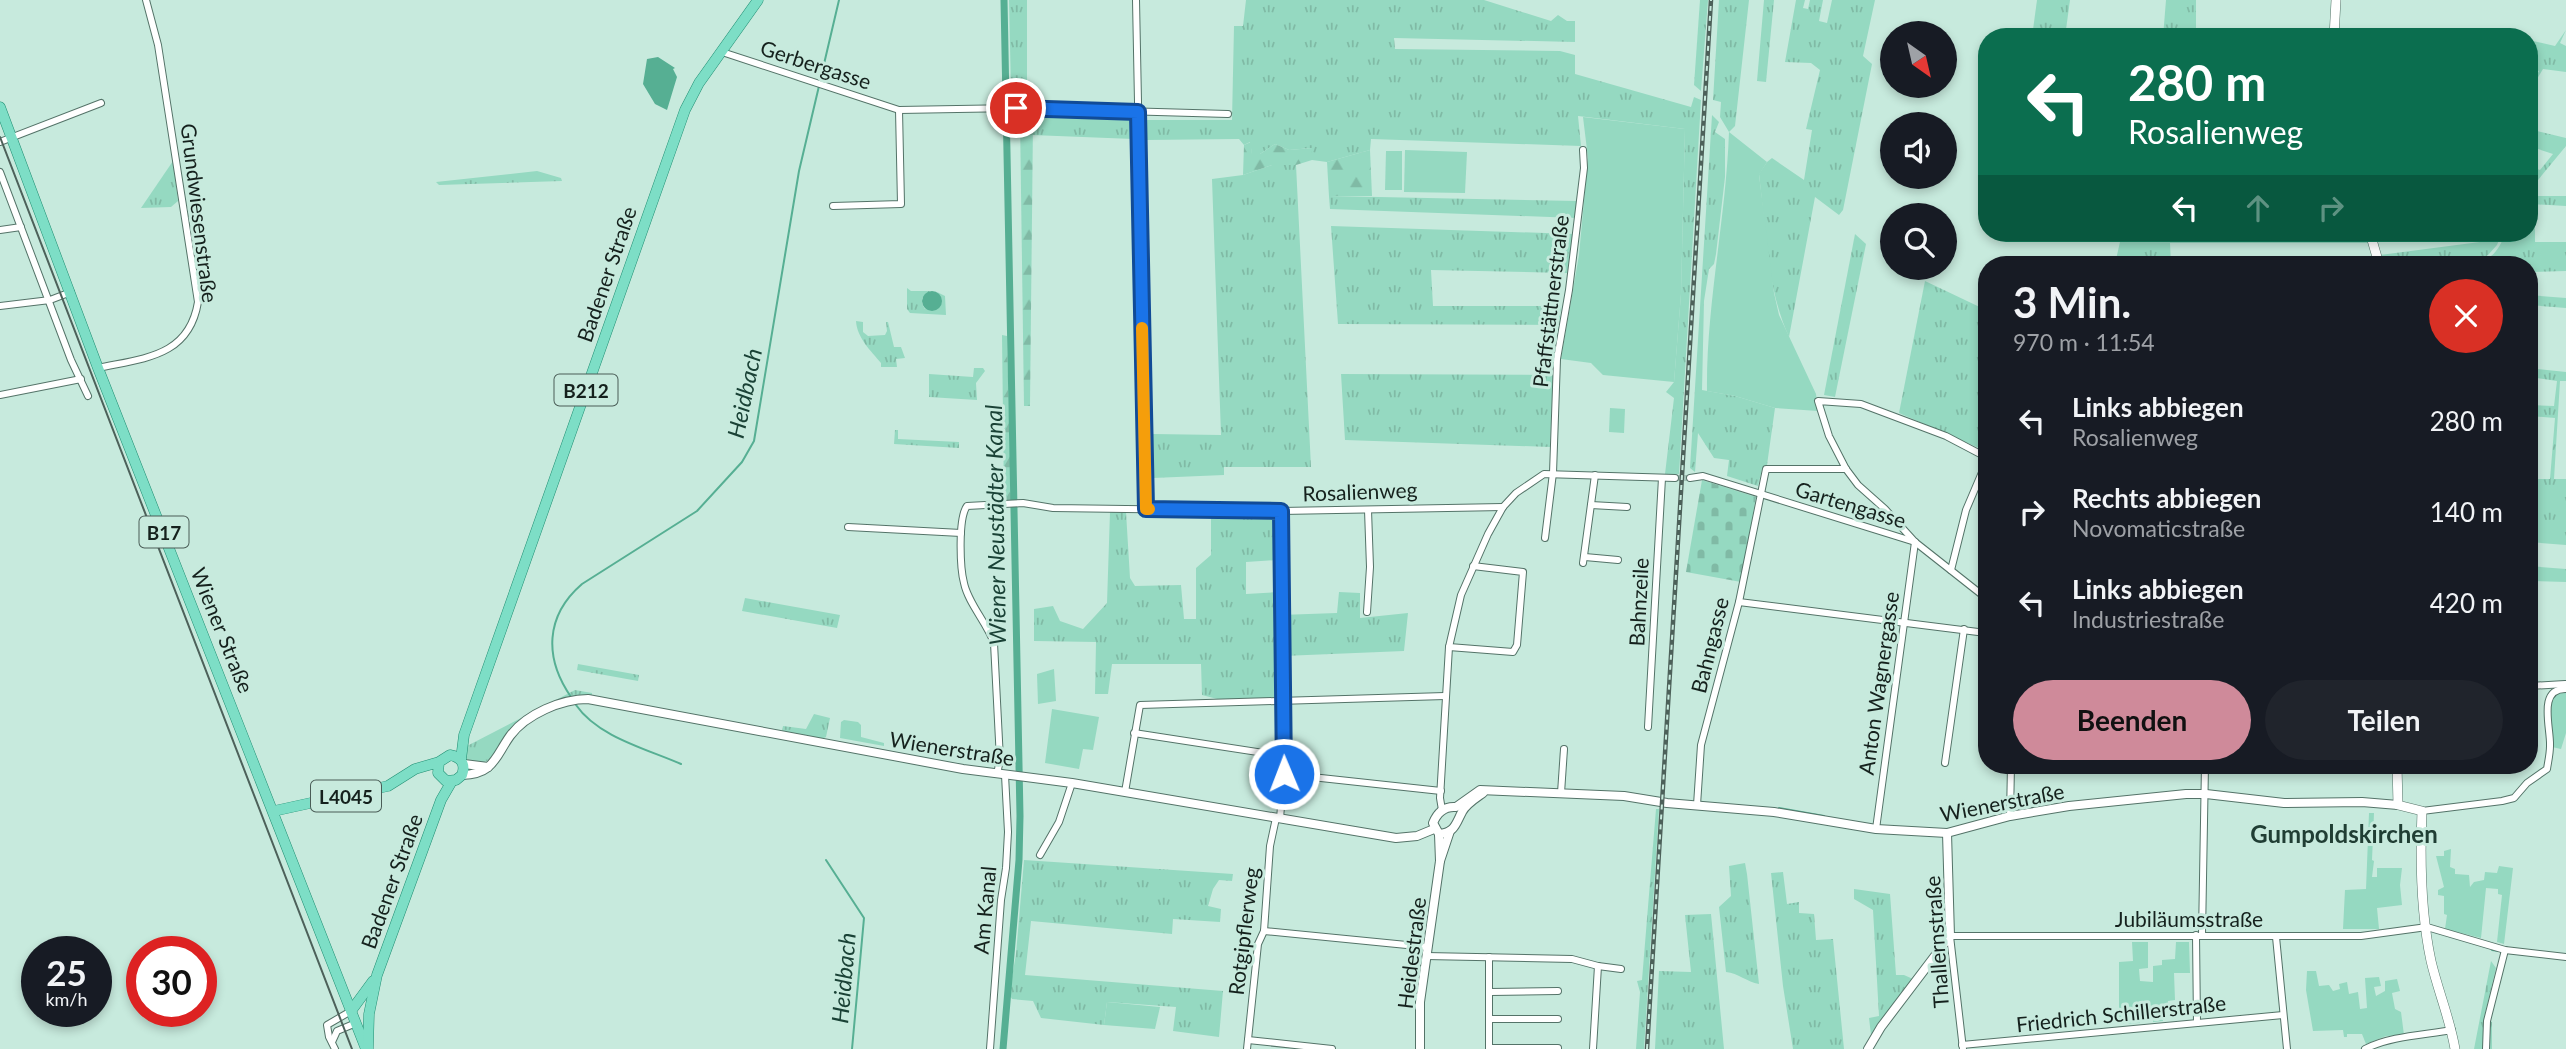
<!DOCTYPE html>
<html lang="de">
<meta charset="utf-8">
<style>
body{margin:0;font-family:Lato,sans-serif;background:#20242c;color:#f1f3f6;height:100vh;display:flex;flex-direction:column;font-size:26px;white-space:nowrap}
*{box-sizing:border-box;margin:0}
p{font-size:23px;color:#9ea1a6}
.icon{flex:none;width:38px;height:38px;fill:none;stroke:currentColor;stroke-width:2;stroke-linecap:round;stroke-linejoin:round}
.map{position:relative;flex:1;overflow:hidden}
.side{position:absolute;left:1978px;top:256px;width:560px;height:518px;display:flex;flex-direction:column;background:#171b24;border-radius:28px;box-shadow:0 4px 10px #0003}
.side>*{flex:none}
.banner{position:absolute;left:1978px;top:28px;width:560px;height:214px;border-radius:28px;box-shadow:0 4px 10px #0003;background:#0b6e4f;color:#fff;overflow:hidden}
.needle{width:46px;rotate:146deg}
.controls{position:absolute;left:1880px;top:21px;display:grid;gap:14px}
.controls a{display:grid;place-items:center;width:77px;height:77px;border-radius:50%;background:#171b24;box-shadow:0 4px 10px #0003;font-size:35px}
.speed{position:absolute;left:21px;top:936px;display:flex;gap:14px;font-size:35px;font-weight:700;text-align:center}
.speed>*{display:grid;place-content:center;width:91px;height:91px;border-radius:50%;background:#171b24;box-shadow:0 4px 10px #0003;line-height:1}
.speed small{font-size:18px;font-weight:400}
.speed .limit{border:10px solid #d22;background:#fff;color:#111}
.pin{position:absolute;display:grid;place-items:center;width:60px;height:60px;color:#fff;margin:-30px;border:4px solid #fff;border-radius:50%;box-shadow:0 2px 7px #0007}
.me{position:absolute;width:77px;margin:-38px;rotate:359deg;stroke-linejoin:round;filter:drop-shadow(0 0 5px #0008)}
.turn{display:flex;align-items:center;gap:24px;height:147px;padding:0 35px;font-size:32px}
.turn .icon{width:91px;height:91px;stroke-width:2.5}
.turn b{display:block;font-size:49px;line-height:60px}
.lanes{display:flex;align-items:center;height:66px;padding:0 35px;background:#0003;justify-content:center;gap:35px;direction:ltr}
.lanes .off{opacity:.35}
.round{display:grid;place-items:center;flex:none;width:74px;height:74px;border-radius:37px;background:#20242c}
.head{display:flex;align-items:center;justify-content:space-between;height:119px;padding:0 35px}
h1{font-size:42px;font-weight:700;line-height:52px}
.primary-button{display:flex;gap:14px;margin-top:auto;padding:14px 35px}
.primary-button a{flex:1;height:80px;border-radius:42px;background:#cf8a9a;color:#111;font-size:28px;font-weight:700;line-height:80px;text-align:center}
.primary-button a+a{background:#20242c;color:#f1f3f6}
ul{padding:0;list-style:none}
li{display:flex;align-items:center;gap:21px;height:91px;padding:0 35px}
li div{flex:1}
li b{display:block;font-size:26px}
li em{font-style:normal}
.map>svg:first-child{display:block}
.grass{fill:url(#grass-tufts)}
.forest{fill:url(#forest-firs)}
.cemetery{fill:url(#cemetery-stones)}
.green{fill:#95d9c1}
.water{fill:#56af93}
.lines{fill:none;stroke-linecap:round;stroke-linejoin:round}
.stream{stroke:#56af93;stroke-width:2}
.canal{stroke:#56af93;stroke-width:7}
.minor-tunnel{stroke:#a3c2b7;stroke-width:6;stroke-dasharray:6 3;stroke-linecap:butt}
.minor-casing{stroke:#547368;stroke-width:8}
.tertiary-casing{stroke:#547368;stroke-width:10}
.secondary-casing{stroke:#547368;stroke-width:10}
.primary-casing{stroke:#208e72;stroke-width:11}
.minor{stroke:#fff;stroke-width:6}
.tertiary{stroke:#fff;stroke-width:8}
.secondary{stroke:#fff;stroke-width:9}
.primary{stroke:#7ddec6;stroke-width:10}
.tram{stroke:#4d615a;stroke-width:2}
.rail-casing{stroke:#4d615a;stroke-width:4.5}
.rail{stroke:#c7eadd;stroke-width:2;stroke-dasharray:5;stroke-linecap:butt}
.route-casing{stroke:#114b97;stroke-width:18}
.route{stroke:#1a73e8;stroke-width:12}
.slow{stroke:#f59e0b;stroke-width:12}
.labels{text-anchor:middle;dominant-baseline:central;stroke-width:6;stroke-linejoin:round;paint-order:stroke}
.shield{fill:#c7eadd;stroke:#4a5d57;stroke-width:2}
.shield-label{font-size:19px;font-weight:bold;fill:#15211d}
.street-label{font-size:21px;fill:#15211d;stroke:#c7eadd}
.water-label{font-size:23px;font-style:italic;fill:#1a4236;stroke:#c7eadd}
.quarter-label{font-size:24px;font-weight:bold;fill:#203e34;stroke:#c7eadd}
</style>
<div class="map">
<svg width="2566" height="1049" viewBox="0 0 2566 1049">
<defs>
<pattern id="grass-tufts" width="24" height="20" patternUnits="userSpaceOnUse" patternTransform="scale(1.75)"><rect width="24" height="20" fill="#95d9c1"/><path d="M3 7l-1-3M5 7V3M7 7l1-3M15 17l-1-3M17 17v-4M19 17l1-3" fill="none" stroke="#80baa5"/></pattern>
<pattern id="forest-firs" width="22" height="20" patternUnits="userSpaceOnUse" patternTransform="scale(1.75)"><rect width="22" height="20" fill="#95d9c1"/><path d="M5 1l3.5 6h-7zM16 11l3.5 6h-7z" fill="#80baa5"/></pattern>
<pattern id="cemetery-stones" width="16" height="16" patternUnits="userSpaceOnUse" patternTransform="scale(1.75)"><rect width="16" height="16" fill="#95d9c1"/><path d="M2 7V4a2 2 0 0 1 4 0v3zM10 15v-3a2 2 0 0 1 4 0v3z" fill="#80baa5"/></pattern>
</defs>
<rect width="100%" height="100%" fill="#c7eadd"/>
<!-- grass -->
<g class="grass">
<polygon points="1009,0 1027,0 1027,90 1011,91"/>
<polygon points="1246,0 1484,0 1551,21 1558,15 1567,21 1575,21 1575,42 1394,38 1395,49 1560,51 1575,55 1575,74 1691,107 1694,97 1701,100 1679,474 1665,474 1674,398 1666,392 1674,382 1681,294 1685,129 1578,116 1581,146 1371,139 1370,150 1327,162 1312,160 1312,148 1289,150 1275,144 1260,154 1252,154 1250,142 1244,145 1239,139 1146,140 1144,120 1232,120 1234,26 1243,26"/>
<polygon points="1700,0 1708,0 1701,91 1694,85"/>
<polygon points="1719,0 1749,0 1735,126 1729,132 1720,117 1721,102 1713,100"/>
<polygon points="1764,0 1774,0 1766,82 1757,81"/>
<path d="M1796,0h9l-2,8 5,1 2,-9h13l-4,21 8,2 5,-23h43l-12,56 9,8 -29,146 -4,5 -24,-18 -26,140c-23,-50 -23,-108 -30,-163l8,-12 5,-4 32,22 8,-50 -6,-1 14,-59 -9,-7 -26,-1z"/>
<polygon points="2037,0 2070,0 2065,37 2032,37"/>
<polygon points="2166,0 2196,0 2196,37 2163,37"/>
<polygon points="2566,30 2560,43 2566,46 2566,72 2543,69 2529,92 2529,88 2539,71 2529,69 2529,40 2555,46"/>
<polygon points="1712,115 1719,122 1715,132 1725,139 1725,177 1716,254 1714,264 1709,269 1704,301 1702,390 1735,396 1775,408 1767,465 1762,469 1758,486 1727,476 1729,460 1714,458 1698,433 1695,472 1690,468"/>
<polygon points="1044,116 1130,118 1133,122 1133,139 1032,135 1033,121 1038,121"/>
<polygon points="2529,129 2566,138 2566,146 2529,191 2529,166 2540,170 2553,154 2529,146"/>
<polygon points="173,161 178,201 171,207 141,208"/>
<polygon points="1272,165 1296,165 1311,467 1224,467 1224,475 1153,478 1153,434 1221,435 1212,179 1243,175"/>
<polygon points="537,171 561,178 562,181 439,185 436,182"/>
<polygon points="1329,196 1579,201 1576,218 1330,209"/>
<polygon points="2529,196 2566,196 2566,206 2529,204"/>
<path d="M2529,225h6v17h31v29l-37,1v-8h-49c13,-7 21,-17 25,-31h24z"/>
<polygon points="1331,226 1574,234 1567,273 1431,270 1433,306 1561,306 1559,325 1338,324"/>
<polygon points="2122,233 2367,233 2371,243 2170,243 2171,264 2115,264"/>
<polygon points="2499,233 2502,233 2497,245 2488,255 2473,264 2383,264 2380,255 2495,240"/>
<polygon points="1855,234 1866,244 1835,397 1824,395"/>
<polygon points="1925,281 1986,310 1986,451 1899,413"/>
<polygon points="907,288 911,291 930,291 922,298 922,304 925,309 939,295 937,292 945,296 946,315 910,313 907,309"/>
<polygon points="2529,295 2566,298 2566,308 2529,305"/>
<path d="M856,321l7,1v10l5,4 17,-1 2,-4 -1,-9h2l6,25h7l4,11 -9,1 1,8h-16v-4c-10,-12 -24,-25 -25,-42z"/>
<polygon points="974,368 983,368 985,371 976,383 977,400 929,397 929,374 973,377"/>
<polygon points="2529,368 2566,372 2566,381 2560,381 2554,479 2566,479 2566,545 2529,542 2529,479 2550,479 2555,418 2529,416 2529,405 2554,406 2557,381 2529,377"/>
<polygon points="1341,374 1553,375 1550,447 1345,440"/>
<polygon points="895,430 898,430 898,439 959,442 959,448 894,444"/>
<polygon points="1110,512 1126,512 1130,578 1135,586 1181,585 1184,619 1196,619 1196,568 1211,555 1211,513 1276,516 1277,560 1246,562 1246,594 1279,592 1280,615 1337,613 1339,592 1360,593 1360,618 1408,613 1404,651 1283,656 1282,698 1221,700 1202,695 1201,664 1112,664 1108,694 1095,694 1096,642 1034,641 1034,609 1053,606 1060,621 1083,629 1107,603"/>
<polygon points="2529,566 2566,569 2566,582 2529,581"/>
<polygon points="745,598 840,615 837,628 742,611"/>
<polygon points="578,664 639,675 638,681 577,670"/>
<path d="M575,690l17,3v4c-51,-1 -71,30 -103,63l-7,3 -13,-1 -4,-6v-9z"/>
<polygon points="814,714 830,718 826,737 822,739 782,732 783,726 806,729"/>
<polygon points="844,720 858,722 861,725 861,737 884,743 884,746 840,738 841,722"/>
<polygon points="1656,809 1659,809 1644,1049 1636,1049 1640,992 1637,981 1642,980"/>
<polygon points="1024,860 1233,874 1232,881 1219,880 1213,889 1208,906 1221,909 1220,922 1173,919 1172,934 1031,921 1025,975 1223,991 1219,1037 1173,1031 1176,1007 1107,1002 1104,1025 1041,1018 1033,1001 1012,999 1009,994 1016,954"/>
<path d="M1745,863l2,11 12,110c-12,-2 -21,-11 -33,-12l-7,-65 12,-11 -2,-30z"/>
<polygon points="1783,872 1787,904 1799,902 1799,913 1814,914 1816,940 1833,939 1844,1049 1793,1049 1783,986 1771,873"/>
<polygon points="1854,889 1890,894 1896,975 1904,975 1913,979 1871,1035 1869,1018 1879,1016 1873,910 1854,899"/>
<polygon points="1711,914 1724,1049 1655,1049 1659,971 1691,972 1685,915"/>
<polygon points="2491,961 2496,968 2484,1018 2492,1022 2492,1049 2474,1049"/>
</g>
<!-- forest -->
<g class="forest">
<polygon points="1020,119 1033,121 1030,406 1024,406"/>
<polygon points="1251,142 1252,154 1260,154 1275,144 1289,150 1312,148 1312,160 1296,165 1272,165 1243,175 1244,145"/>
<polygon points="1370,150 1372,196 1329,196 1327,162"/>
<polygon points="1002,335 1007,336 1011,500 1004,500"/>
</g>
<!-- cemetery -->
<polygon class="cemetery" points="1702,480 1756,497 1741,582 1686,572"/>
<!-- green -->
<g class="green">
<polygon points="1583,117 1685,129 1681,294 1674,382 1603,375 1591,363 1561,359 1579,255 1588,158"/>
<path d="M1729,132l38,30 -8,13 15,118 5,22 37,79 2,17 -43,-3 -40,-12 -28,-5c-1,-86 19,-172 22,-259z"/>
<polygon points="1405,150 1467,152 1465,193 1404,192"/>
<polygon points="1386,151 1402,151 1402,190 1385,190"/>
<polygon points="1610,408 1625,409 1624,433 1609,432"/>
<polygon points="1054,669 1056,701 1038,704 1037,674"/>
<polygon points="2566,691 2566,733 2561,749 2552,747 2550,701 2553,695"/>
<polygon points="1052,709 1099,717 1093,750 1083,749 1079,769 1045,763"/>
<polygon points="2369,813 2374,813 2372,860 2374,861 2372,877 2377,877 2377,868 2402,868 2400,885 2402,905 2377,908 2379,929 2343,929 2345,890 2366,889"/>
<polygon points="2451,849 2450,867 2455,869 2455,874 2469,875 2470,887 2474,882 2484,880 2485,872 2497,873 2499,866 2513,868 2504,944 2497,942 2502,895 2498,894 2498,889 2486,888 2481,938 2445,929 2447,915 2444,914 2444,896 2438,895 2438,890 2444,887 2436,856 2444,856 2444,851"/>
<polygon points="2132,942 2148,942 2148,968 2139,969 2140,981 2153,982 2153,966 2162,965 2162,960 2175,959 2176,942 2189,942 2190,973 2174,973 2175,1000 2168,1001 2167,1007 2162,1007 2163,1021 2153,1022 2153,1007 2131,1008 2131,1020 2139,1019 2140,1023 2119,1024 2119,962 2133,961"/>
<polygon points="2307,971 2316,971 2319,986 2329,985 2333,991 2340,989 2339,984 2347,982 2349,994 2358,992 2360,1009 2367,1008 2365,978 2379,977 2381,986 2374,987 2376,996 2385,991 2385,981 2397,979 2400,991 2392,993 2395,1009 2401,1012 2404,1035 2386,1036 2366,1044 2362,1034 2347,1034 2347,1037 2344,1037 2343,1030 2313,1031 2306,990"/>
<polygon points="1107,1002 1160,1007 1155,1029 1104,1025"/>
</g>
<!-- water -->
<g class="water">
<polygon points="658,57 675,68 673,69 677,77 667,110 655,104 643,84 647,59"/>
<circle cx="932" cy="301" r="10"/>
</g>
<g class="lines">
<!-- stream -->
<g class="stream">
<polyline points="820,81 839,0"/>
<path d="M571,697c-27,-39 -26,-81 11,-113l115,-73 45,-49 12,-21 45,-270 20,-85"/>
<path d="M576,705c22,32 71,44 105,59"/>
<polyline points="1779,808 1824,816"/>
<polyline points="826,860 864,918 852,1049"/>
<polyline points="2492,950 2499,951"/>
</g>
<!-- canal -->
<polyline class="canal" points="1003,1049 1019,860 1020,816 1004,0"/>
<!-- minor-tunnel -->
<polyline class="minor-tunnel" points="1675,478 1690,478"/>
<!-- minor casing -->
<g class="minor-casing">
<g id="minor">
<polyline points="1136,0 1146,509"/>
<polyline points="722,52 899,110 1016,108 1228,114"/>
<polyline points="0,142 101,103"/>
<polyline points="0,172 71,360 88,396"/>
<polyline points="833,206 901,204 899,110"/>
<polyline points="0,230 21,227"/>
<polyline points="0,306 50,300 71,292"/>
<path d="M98,368c46,-10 91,-11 100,-66l-40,-257 -12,-45"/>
<polyline points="0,395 81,379"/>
<polyline points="1690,478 1703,476 1915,542 1986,598"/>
<polyline points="1591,505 1627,507"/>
<polyline points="848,527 961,533"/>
<polyline points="1545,538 1553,473 1557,359 1569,290 1584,168 1583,150"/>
<polyline points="1915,542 1885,509 1858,485 1846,469 1829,436 1818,401 1861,404 1946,436 1986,457"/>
<polyline points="1585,557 1618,560"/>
<polyline points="1583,563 1595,475"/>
<polyline points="1951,570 1966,510 1986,463"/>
<polyline points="1739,602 1986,633"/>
<polyline points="1367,612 1370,567 1368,510"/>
<polyline points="1449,647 1513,652 1517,645 1523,572 1473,566"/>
<polyline points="2529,686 2565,684"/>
<polyline points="1648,727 1662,478"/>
<polyline points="1134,733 1283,756"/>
<polyline points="1945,763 1964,629"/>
<path d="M997,774l3,-14 -6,-117c-7,-20 -26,-40 -30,-60 -4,-15 -6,-65 3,-77l56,-3 30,5 228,3 222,-4"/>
<polyline points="1284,774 1441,791"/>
<polyline points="1125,792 1140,705 1445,696"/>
<polyline points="1561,793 1564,749"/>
<polyline points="1697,805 1701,745 1739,602 1766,469 1846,469"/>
<polyline points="1442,810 1440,798 1449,647 1461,595 1488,534 1503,507 1516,493 1544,474 1675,478"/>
<path d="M2422,811l80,-10 12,-3 13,-15 20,-14c1,-7 3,-15 3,-23 1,-18 -13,-58 16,-57"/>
<polyline points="2010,816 2011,765"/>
<polyline points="1280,818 1284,774 1281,511"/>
<polyline points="1876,829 1915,542"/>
<polyline points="1040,855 1059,822 1072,783"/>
<polyline points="1264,931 1427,947"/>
<polyline points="2196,935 2197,1023"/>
<polyline points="2202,935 2205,765"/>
<polyline points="2276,937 2287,1049"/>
<polyline points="1426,956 1572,959 1598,966 1621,969"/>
<polyline points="1490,992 1558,991"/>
<polyline points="1489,1019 1558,1019"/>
<polyline points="1248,1040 1332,1049"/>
<polyline points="332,1042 337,1031 356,1023"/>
<polyline points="1962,1045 2283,1015"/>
<polyline points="1489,1048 1558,1048"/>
<polyline points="335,1049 329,1037 327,1025 351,1011"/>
<polyline points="990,1049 1001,900 1006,868 1008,832 1005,775"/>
<polyline points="1247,1049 1258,944 1264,931 1270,846 1276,818"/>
<polyline points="1489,1049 1489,957"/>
<polyline points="1593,1049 1598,966"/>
<polyline points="1963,1049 1950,936 2361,936 2427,927 2505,950 2566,957"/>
<path d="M2365,1049c25,-13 59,-14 87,-19"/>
<polyline points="2486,1049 2487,1021 2505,950"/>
</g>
</g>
<!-- tertiary casing -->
<g class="tertiary-casing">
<g id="tertiary">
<polyline points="464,764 488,767"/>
<path d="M462,775c32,-1 33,-18 48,-39 16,-22 52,-37 78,-37l375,70 109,14 324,55 21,-2 17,-7"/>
<path d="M1439,834l-6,-11c4,-10 11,-17 23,-16l24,-17 144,6 43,7 107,9 102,17 71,4 63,-17 59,-10 117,-12h20l78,9 78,-1 36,3"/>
<path d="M1439,834c16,-1 17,-11 23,-22 4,-8 14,-14 21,-19"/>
<polyline points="1440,861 1450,831"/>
<polyline points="1420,1049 1420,1002 1440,861 1439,834"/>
<polyline points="1868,1049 1881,1027 1950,936 1947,833"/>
</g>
</g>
<!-- secondary casing -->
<g class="secondary-casing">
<g id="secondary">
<polyline points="2334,37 2336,0"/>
<polyline points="2370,233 2379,264"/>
<path d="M2397,765l1,40 24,6c-2,47 -1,103 9,150 7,30 19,58 24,88"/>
</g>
</g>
<!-- primary casing -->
<g class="primary-casing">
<g id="primary">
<polyline points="0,107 98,368 366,1049"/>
<polyline points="461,759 464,735 685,110 699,83 758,0"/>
<path d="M274,811l114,-25 27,-17 24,-7 11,-7c11,2 16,9 12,20l-6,5 -10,1 -8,-8 1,-11"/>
<polyline points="351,1011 373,981"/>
<polyline points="368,1049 369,1014 377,975 441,800 452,781"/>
</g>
</g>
<!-- minor -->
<use href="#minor" class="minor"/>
<!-- tertiary -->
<use href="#tertiary" class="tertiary"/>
<!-- secondary -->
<use href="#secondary" class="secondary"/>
<!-- primary -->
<use href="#primary" class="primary"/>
<!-- tram -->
<polyline class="tram" points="0,137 352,1049"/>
<!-- rail casing -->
<g class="rail-casing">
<polyline id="rail" points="1647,1049 1711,0"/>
</g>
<!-- rail -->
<use href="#rail" class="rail"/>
</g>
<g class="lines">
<!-- route casing -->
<g class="route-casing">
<polyline id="route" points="1016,108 1138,112 1146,509 1281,511 1284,774"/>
</g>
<!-- route -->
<use href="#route" class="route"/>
<!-- slow -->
<polyline class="slow" points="1142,328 1146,509 1149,509"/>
</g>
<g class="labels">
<!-- shield labels -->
<g class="shield">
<rect x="554.5" y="374.5" width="63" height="31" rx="5"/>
<rect x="139.5" y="516.5" width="49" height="31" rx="5"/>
<rect x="311" y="780.5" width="70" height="31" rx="5"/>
</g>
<g class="shield-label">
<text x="586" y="390">B212</text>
<text x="164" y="532">B17</text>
<text x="346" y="796">L4045</text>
</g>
<!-- street labels -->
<g class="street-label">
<text transform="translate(816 64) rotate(18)">Gerbergasse</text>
<text transform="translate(200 213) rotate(83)">Grundwiesenstraße</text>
<text transform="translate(606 274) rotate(-71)">Badener Straße</text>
<text transform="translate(1550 301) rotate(-83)">Pfaffstättnerstraße</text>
<text transform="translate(1360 491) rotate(-2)">Rosalienweg</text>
<text transform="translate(1851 504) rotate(17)">Gartengasse</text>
<text transform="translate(1638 602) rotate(-87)">Bahnzeile</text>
<text transform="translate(223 630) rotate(68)">Wiener Straße</text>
<text transform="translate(1709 645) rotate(-76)">Bahngasse</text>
<text transform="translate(1878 683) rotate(-82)">Anton Wagnergasse</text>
<text transform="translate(952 748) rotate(9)">Wienerstraße</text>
<text transform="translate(2002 802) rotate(-11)">Wienerstraße</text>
<text transform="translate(391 881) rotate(-70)">Badener Straße</text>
<text transform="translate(984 910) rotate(-85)">Am Kanal</text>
<text x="2189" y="918">Jubiläumsstraße</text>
<text transform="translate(1243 931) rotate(-83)">Rotgipflerweg</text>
<text transform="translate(1936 942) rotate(-94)">Thallernstraße</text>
<text transform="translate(1411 953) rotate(-83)">Heidestraße</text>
<text transform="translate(2121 1013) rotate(-6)">Friedrich Schillerstraße</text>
</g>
<!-- water labels -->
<g class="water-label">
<text transform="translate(744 393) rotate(-78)">Heidbach</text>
<text transform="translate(995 525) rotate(-91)">Wiener Neustädter Kanal</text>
<text transform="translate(843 978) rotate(-85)">Heidbach</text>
</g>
<!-- quarter labels -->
<g class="quarter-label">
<text x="2344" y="833">Gumpoldskirchen</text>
</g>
</g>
</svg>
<div class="controls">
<a><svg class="needle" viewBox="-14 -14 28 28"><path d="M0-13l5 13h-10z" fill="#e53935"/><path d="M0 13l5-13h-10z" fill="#9ea1a6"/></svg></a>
<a><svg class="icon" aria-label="sound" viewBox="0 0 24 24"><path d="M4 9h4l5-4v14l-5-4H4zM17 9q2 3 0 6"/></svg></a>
<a><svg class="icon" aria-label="search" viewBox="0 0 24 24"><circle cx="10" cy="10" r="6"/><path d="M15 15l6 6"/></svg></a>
</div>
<div class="speed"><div>25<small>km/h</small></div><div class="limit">30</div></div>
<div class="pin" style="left:1016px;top:108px;background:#d93025"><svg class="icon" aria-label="arrive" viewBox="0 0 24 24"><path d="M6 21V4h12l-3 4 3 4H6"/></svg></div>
<svg class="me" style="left:1284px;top:774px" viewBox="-20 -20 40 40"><circle r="17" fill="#1a73e8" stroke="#fff" stroke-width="3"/><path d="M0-11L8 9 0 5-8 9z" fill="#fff"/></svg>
<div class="banner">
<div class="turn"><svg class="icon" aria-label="left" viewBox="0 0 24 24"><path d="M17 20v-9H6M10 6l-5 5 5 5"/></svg><div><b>280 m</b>Rosalienweg</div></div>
<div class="lanes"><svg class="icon" aria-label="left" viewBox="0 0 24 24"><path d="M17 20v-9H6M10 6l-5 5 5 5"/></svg><svg class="icon off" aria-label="ahead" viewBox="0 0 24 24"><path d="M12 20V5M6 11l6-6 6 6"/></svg><svg class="icon off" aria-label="right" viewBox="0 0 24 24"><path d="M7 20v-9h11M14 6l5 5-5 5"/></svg></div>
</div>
<section class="side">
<div class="head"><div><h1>3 Min.</h1><p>970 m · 11:54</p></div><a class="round" style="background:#d93025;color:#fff"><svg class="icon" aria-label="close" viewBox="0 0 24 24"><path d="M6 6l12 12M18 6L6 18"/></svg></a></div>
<ul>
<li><svg class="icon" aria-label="left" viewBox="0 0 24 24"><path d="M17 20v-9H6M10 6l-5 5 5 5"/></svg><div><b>Links abbiegen</b><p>Rosalienweg</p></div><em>280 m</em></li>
<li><svg class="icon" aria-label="right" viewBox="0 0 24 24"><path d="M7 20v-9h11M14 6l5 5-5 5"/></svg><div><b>Rechts abbiegen</b><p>Novomaticstraße</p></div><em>140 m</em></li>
<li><svg class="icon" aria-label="left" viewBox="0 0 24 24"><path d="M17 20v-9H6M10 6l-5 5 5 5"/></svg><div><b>Links abbiegen</b><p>Industriestraße</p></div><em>420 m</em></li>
</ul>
<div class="primary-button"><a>Beenden</a><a>Teilen</a></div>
</section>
</div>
